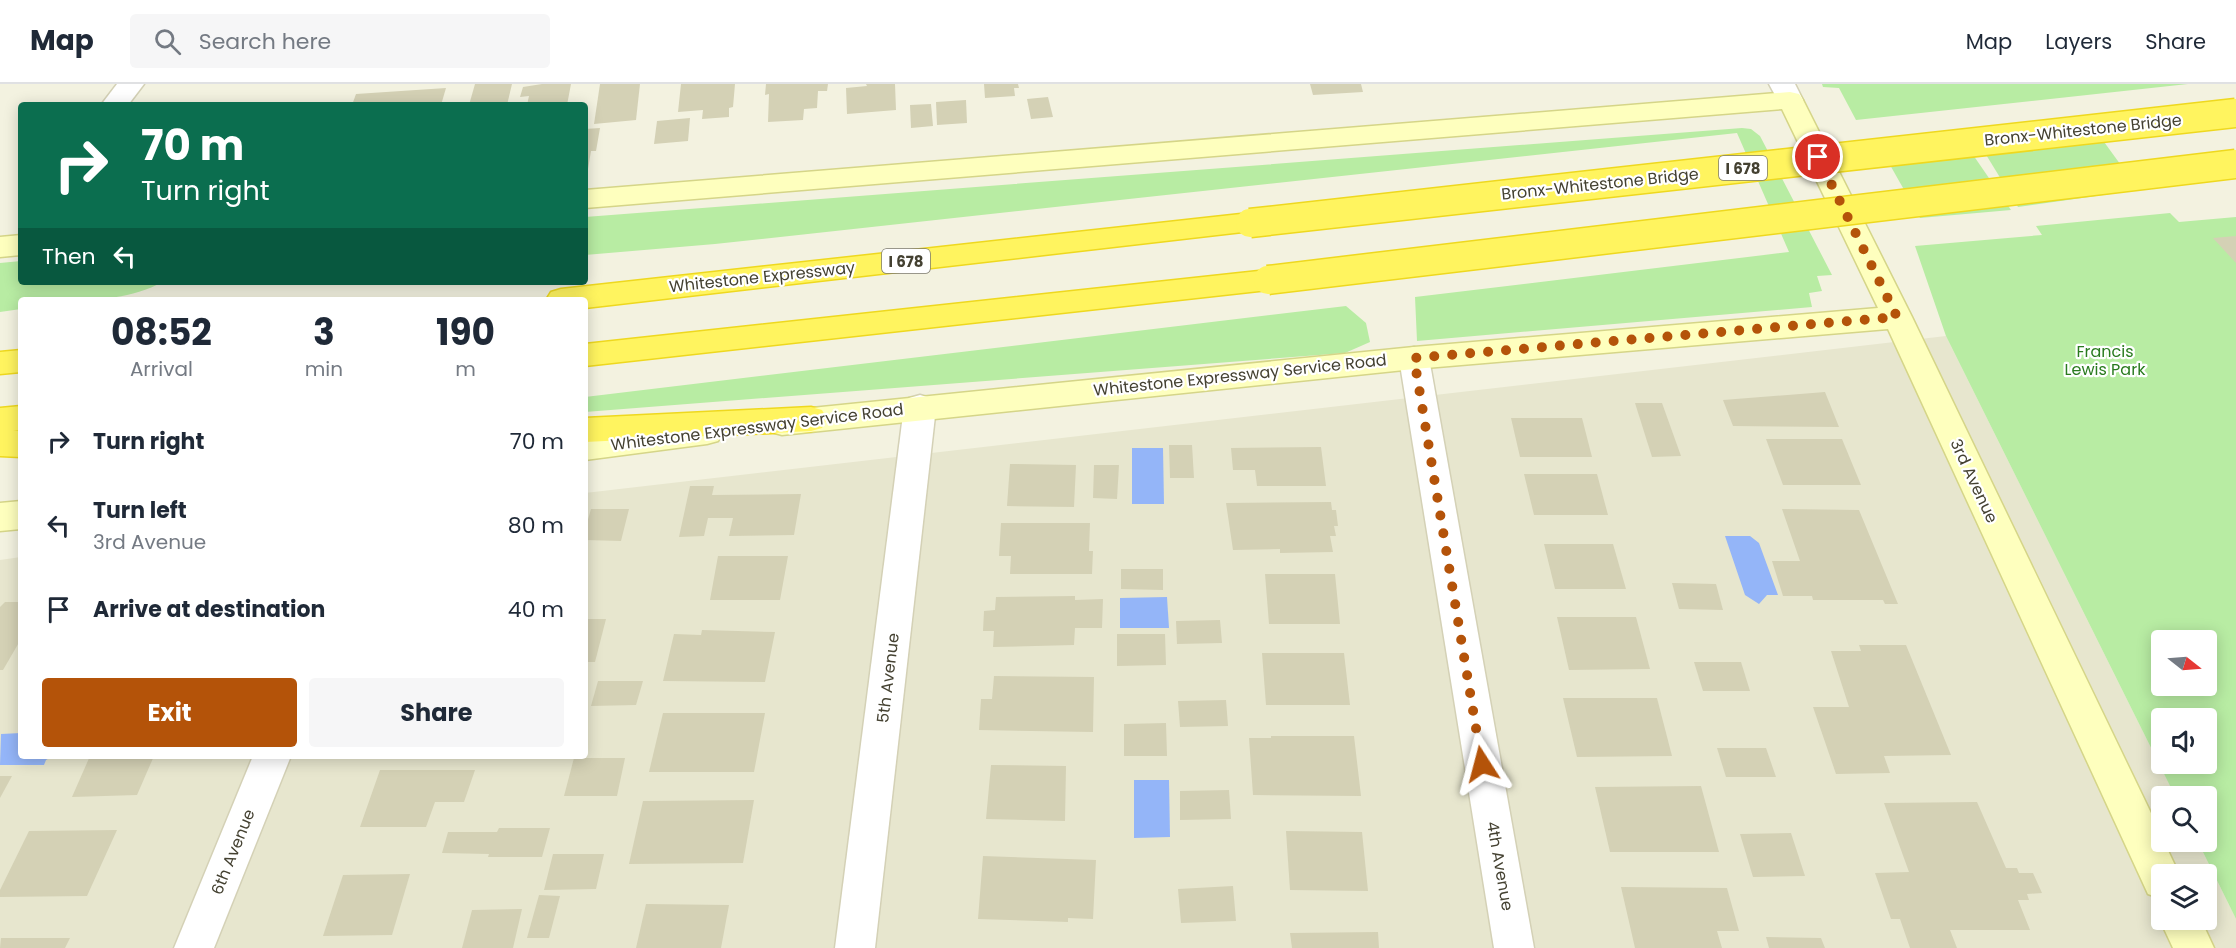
<!DOCTYPE html>
<style>
body{margin:0;font-family:Poppins,sans-serif;background:#f6f6f7;color:#1f2937;height:100vh;display:flex;flex-direction:column;font-size:22px;white-space:nowrap}
*{box-sizing:border-box;margin:0}
p{font-size:20px;color:#747a83}
.icon{flex:none;width:33px;height:33px;fill:none;stroke:currentColor;stroke-width:2;stroke-linecap:round;stroke-linejoin:round}
.map{position:relative;flex:1;overflow:hidden}
.drawer{position:absolute;left:18px;top:213px;width:570px;height:462px;display:flex;flex-direction:column;background:#fff;border-radius:6px;box-shadow:0 3px 15px #0003}
.drawer>*{flex:none}
.top-card{position:absolute;left:18px;top:18px;width:570px;height:183px;border-radius:6px;box-shadow:0 3px 15px #0003;background:#0b6e4f;color:#fff;overflow:hidden}
.needle{width:39px;rotate:107deg}
.tools{position:absolute;left:2151px;top:546px;display:grid;gap:12px}
.tools a{display:grid;place-items:center;width:66px;height:66px;border-radius:6px;background:#fff;box-shadow:0 3px 15px #0003;font-size:30px}
.pin{position:absolute;display:grid;place-items:center;width:51px;height:51px;color:#fff;margin:-26px;border:3px solid #fff;border-radius:50%;box-shadow:0 2px 6px #0007}
.me{position:absolute;width:66px;margin:-33px;rotate:351deg;stroke-linejoin:round;filter:drop-shadow(0 0 4px #0008)}
.turn{display:flex;align-items:center;gap:21px;height:126px;padding:0 24px;font-size:27px}
.turn .icon{width:78px;height:78px;stroke-width:2.5}
.turn b{display:block;font-size:42px;line-height:51px}
.then{display:flex;align-items:center;height:57px;padding:0 24px;background:#0003;gap:12px;font-size:22px}
.eta{display:flex;justify-content:space-evenly;align-items:center;height:102px;text-align:center}
.eta b{font-size:36px;font-weight:700;line-height:42px}
.button{display:flex;gap:12px;margin-top:auto;padding:12px 24px}
.button a{flex:1;height:69px;border-radius:6px;background:#b45309;color:#fff;font-size:24px;font-weight:700;line-height:69px;text-align:center}
.button a+a{background:#f6f6f7;color:#1f2937}
ul{padding:0;list-style:none}
li{display:flex;align-items:center;gap:18px;height:84px;padding:0 24px}
li div{flex:1}
li b{display:block;font-size:22px}
li em{font-style:normal}
header{display:flex;align-items:center;gap:36px;box-sizing:border-box;height:84px;padding:0 30px;background:#fff;border-bottom:2px solid #e0e1e3}
header strong{font-size:28px}
nav{display:flex;gap:33px;margin-inline-start:auto;font-size:21px}
.search{width:420px;height:54px;background:#f6f6f7;display:flex;align-items:center;gap:15px;box-sizing:border-box;padding:0 21px;border-radius:6px;color:#747a83;font-size:22px}
.map>svg:first-child{display:block}
.residential{fill:#e7e6ce;fill-rule:evenodd}
.green{fill:#b8eca3;fill-rule:evenodd}
.water{fill:#94b5f8}
.building{fill:#d4d1b5}
.lines{fill:none;stroke-linecap:round;stroke-linejoin:round}
.street-casing{stroke:#d4d1b6;stroke-width:3}
.secondary-casing{stroke:#d5d588;stroke-width:3}
.highway-casing{stroke:#eed81f;stroke-width:3}
.street{fill:#fff;fill-rule:evenodd}
.secondary{fill:#feffbe;fill-rule:evenodd}
.highway{fill:#fff45f;fill-rule:evenodd}
.highway-bridge-casing{stroke:#eed81f;stroke-width:31;stroke-linecap:butt}
.highway-bridge{stroke:#fff45f;stroke-width:28}
.route{stroke:#b45309;stroke-width:10;stroke-dasharray:0 18}
.labels{text-anchor:middle;dominant-baseline:central;stroke-width:4.5;stroke-linejoin:round;paint-order:stroke}
.shield{fill:#fff;stroke:#7c7a6f;stroke-width:1.5}
.shield-label{font-size:15px;font-weight:bold;fill:#444131}
.street-label{font-size:16px;fill:#444131;stroke:#fff}
.park-label{font-size:16px;fill:#2a7b1f;stroke:#fff}
</style>
<header>
<strong>Map</strong>
<div class="search"><svg class="icon" aria-label="search" viewBox="0 0 24 24"><circle cx="10" cy="10" r="6"/><path d="M15 15l6 6"/></svg>Search here</div>
<nav><a>Map</a><a>Layers</a><a>Share</a></nav>
</header>
<div class="map">
<svg width="2236" height="864" viewBox="0 0 2236 864">
<rect width="100%" height="100%" fill="#f3f2e0"/>
<!-- residential -->
<path class="residential" d="M1946,252l229,460h-13v46h36l38,77v29h-2236v-388l21,-3v199h564v-263zM2162,790h44v46h-44z"/>
<!-- green -->
<g class="green">
<polygon points="1822,0 2188,0 1856,36 1839,4 1823,3"/>
<polygon points="2091,40 2139,106 2018,123 1974,51"/>
<polygon points="1742,44 1751,45 1760,52 1832,191 1817,192 1822,207 1809,209 1812,223 1417,257 1415,213 1789,168 1737,49 715,160 585,171 585,133"/>
<polygon points="1960,52 2011,126 1920,134 1881,65"/>
<path d="M2170,129l9,9 57,-5v702l-38,-77h8v-46h-31l-229,-460 -31,-90 127,-11 -6,-9zM2162,556h44v46h-44zM2162,634h44v46h-44z"/>
<path d="M21,177v21h142c-45,23 -93,18 -142,18v9l-21,3v-49z"/>
<polygon points="1346,222 1366,239 1370,258 1345,269 585,328 585,313"/>
</g>
<!-- water -->
<g class="water">
<polygon points="1132,364 1163,364 1164,420 1132,420"/>
<polygon points="1725,452 1750,452 1759,459 1778,511 1767,511 1759,520 1745,511"/>
<polygon points="1167,513 1169,544 1120,544 1120,514"/>
<polygon points="21,649 21,672 53,672 46,676 44,681 0,681 1,650"/>
<polygon points="1134,696 1169,696 1170,753 1134,754"/>
</g>
<!-- building -->
<g class="building">
<polygon points="475,0 512,0 507,21 469,21"/>
<polygon points="542,0 571,0 567,21 527,21 529,12 520,13 523,3"/>
<polygon points="600,0 640,0 636,36 594,40"/>
<polygon points="681,0 735,0 733,23 729,24 729,33 702,35 703,26 678,28"/>
<polygon points="766,0 828,0 827,7 818,7 817,24 804,25 803,36 768,38 769,10 765,11"/>
<polygon points="866,0 895,0 896,26 847,30 846,4 867,2"/>
<polygon points="984,0 1018,0 1019,4 1014,4 1015,12 985,14"/>
<polygon points="1310,0 1361,0 1363,8 1313,11"/>
<polygon points="446,4 441,21 352,21 356,10"/>
<polygon points="1048,13 1053,33 1031,35 1027,15"/>
<polygon points="966,16 967,39 937,41 936,18"/>
<polygon points="931,20 933,42 911,44 910,21"/>
<polygon points="690,34 688,57 654,60 657,37"/>
<polygon points="600,44 596,67 591,67 588,85 585,85 585,45"/>
<polygon points="2236,152 2236,179 2213,154"/>
<polygon points="1825,308 1839,343 1733,342 1723,316"/>
<polygon points="1635,319 1662,319 1681,372 1652,373"/>
<polygon points="1511,334 1582,334 1592,373 1520,373"/>
<polygon points="1766,355 1842,355 1861,401 1783,401"/>
<polygon points="1169,361 1192,361 1194,394 1170,394"/>
<polygon points="1321,363 1326,402 1257,402 1255,386 1233,386 1231,364"/>
<polygon points="1010,380 1076,381 1074,423 1007,422"/>
<polygon points="1094,381 1119,381 1117,415 1093,414"/>
<polygon points="1524,390 1597,390 1608,431 1534,431"/>
<polygon points="690,402 714,402 712,411 801,410 794,451 729,452 733,434 708,434 704,452 679,453"/>
<polygon points="1331,418 1332,426 1336,426 1338,442 1334,442 1336,452 1330,452 1333,468 1280,469 1280,465 1233,466 1226,419"/>
<polygon points="591,425 629,425 621,457 585,456 585,446"/>
<polygon points="1782,425 1859,426 1898,520 1885,520 1883,516 1813,516 1812,512 1783,512 1772,477 1800,477"/>
<polygon points="1001,439 1090,439 1089,467 1093,467 1092,490 1010,490 1011,472 999,472"/>
<polygon points="1544,460 1613,460 1626,505 1555,505"/>
<polygon points="718,472 788,472 780,516 710,516"/>
<polygon points="1121,485 1163,485 1163,506 1121,505"/>
<polygon points="1265,490 1335,490 1340,540 1269,540"/>
<polygon points="1672,499 1716,500 1723,526 1679,525"/>
<polygon points="1075,512 1075,516 1103,515 1102,544 1075,544 1074,561 993,563 994,547 983,547 984,527 995,526 996,513"/>
<polygon points="5,518 21,518 21,555 3,586 0,586 0,523"/>
<polygon points="1557,533 1636,533 1650,585 1569,586"/>
<polygon points="585,535 606,535 595,578 585,578"/>
<polygon points="1220,536 1222,559 1177,560 1176,537"/>
<polygon points="702,546 775,548 765,598 663,597 674,550 701,551"/>
<polygon points="1117,550 1165,550 1166,581 1117,582"/>
<polygon points="1859,561 1906,561 1951,671 1884,672 1890,689 1836,690 1813,623 1849,623 1831,567 1861,567"/>
<polygon points="1262,569 1344,569 1350,621 1266,621"/>
<polygon points="1694,578 1741,578 1750,607 1703,607"/>
<polygon points="994,592 1094,593 1093,648 979,646 981,615 992,615"/>
<polygon points="598,597 643,597 636,621 591,622"/>
<polygon points="1563,614 1657,614 1672,672 1577,673"/>
<polygon points="1226,616 1228,642 1180,643 1178,617"/>
<polygon points="663,629 765,629 754,688 649,688"/>
<polygon points="1166,639 1167,672 1124,672 1124,640"/>
<polygon points="1271,652 1354,652 1361,712 1253,711 1249,654 1271,654"/>
<polygon points="1717,664 1766,664 1776,693 1726,693"/>
<polygon points="90,672 154,672 137,711 72,713"/>
<polygon points="574,674 625,674 617,712 564,712"/>
<polygon points="991,681 1066,682 1065,737 986,735"/>
<polygon points="380,686 475,686 464,718 435,718 426,743 360,743"/>
<polygon points="0,692 12,692 0,714"/>
<polygon points="1701,702 1719,768 1610,768 1595,703"/>
<polygon points="1229,706 1231,735 1180,736 1180,707"/>
<polygon points="754,716 743,779 629,780 643,717"/>
<polygon points="1977,718 2006,784 2017,784 2019,789 2033,789 2042,809 2027,810 2029,816 2018,816 2030,846 1950,846 1957,864 1910,864 1900,835 1891,835 1875,789 1909,788 1884,719"/>
<polygon points="499,744 550,744 542,773 488,773 489,770 442,769 448,748 497,748"/>
<polygon points="117,746 87,812 0,813 0,806 29,747"/>
<polygon points="1286,747 1362,748 1368,807 1290,806"/>
<polygon points="1791,749 1805,792 1753,793 1740,750"/>
<polygon points="553,770 604,770 596,805 544,806"/>
<polygon points="983,772 1096,776 1093,835 1068,834 1068,838 978,835"/>
<polygon points="410,790 392,851 323,852 343,791"/>
<polygon points="1233,802 1236,837 1181,839 1178,805"/>
<polygon points="1621,803 1727,804 1739,847 1717,847 1722,864 1635,864"/>
<polygon points="539,811 560,812 549,854 527,854"/>
<polygon points="646,820 729,821 721,864 636,864"/>
<polygon points="522,825 513,864 462,864 472,826"/>
<polygon points="1378,848 1379,864 1292,864 1290,849"/>
<polygon points="1766,853 1821,854 1825,864 1769,864"/>
<polygon points="1,854 70,854 65,864 0,864"/>
</g>
<g class="lines">
<!-- street casing -->
<g class="street-casing">
<g id="street">
<polygon points="117,0 144,0 128,21 101,21"/>
<polygon points="1769,0 1795,0 1803,16 1799,22 1790,24 1781,22"/>
<polygon points="1414,263 1425,266 1429,274 1534,864 1494,864 1399,274 1403,266"/>
<polygon points="920,311 931,314 936,323 875,864 835,864 904,323 909,314"/>
<polygon points="253,672 291,672 214,864 174,864"/>
</g>
</g>
<!-- secondary casing -->
<g class="secondary-casing">
<g id="secondary">
<polygon points="1790,8 1799,10 1803,16 1912,233 2162,752 2162,758 2164,758 2179,790 2162,790 2162,815 2148,810 1888,245 1414,285 782,351 771,348 766,339 771,330 782,327 1414,263 1878,224 1782,25 585,124 585,106"/>
<polygon points="21,151 21,171 0,173 0,153"/>
<polygon points="707,336 718,339 723,348 718,357 707,360 585,376 585,350"/>
<polygon points="21,417 21,445 0,447 0,419"/>
<polygon points="2162,832 2162,836 2201,836 2214,864 2173,864 2160,836"/>
</g>
</g>
<!-- highway casing -->
<g class="highway-casing">
<g id="highway">
<polygon points="1250,129 1260,132 1264,139 1260,146 585,224 585,216 546,216 551,208 561,205"/>
<polygon points="1268,186 1278,189 1282,196 1278,203 1268,206 585,282 585,260"/>
<polygon points="21,266 21,288 0,290 0,268"/>
<polygon points="21,322 21,346 13,347 21,347 21,373 0,372 0,324"/>
<polygon points="811,323 822,326 827,335 822,344 811,347 585,358 585,334"/>
</g>
</g>
<!-- street -->
<use href="#street" class="street"/>
<!-- secondary -->
<use href="#secondary" class="secondary"/>
<!-- highway -->
<use href="#highway" class="highway"/>
<!-- highway-bridge casing -->
<g class="highway-bridge-casing">
<g id="highway-bridge">
<polyline points="1250,139 2236,29"/>
<polyline points="1268,196 2236,80"/>
</g>
</g>
<!-- highway-bridge -->
<use href="#highway-bridge" class="highway-bridge"/>
</g>
<g class="lines">
<!-- route -->
<polyline class="route" points="1482,680 1414,274 1897,233 1818,73"/>
</g>
<g class="labels">
<!-- shield labels -->
<g class="shield">
<rect x="1719" y="72" width="48" height="24" rx="4.5"/>
<rect x="882" y="165" width="48" height="24" rx="4.5"/>
</g>
<g class="shield-label">
<text x="1743" y="84">I 678</text>
<text x="906" y="177">I 678</text>
</g>
<!-- street labels -->
<g class="street-label">
<text transform="translate(2083 46) rotate(-6)">Bronx-Whitestone Bridge</text>
<text transform="translate(1600 100) rotate(-6)">Bronx-Whitestone Bridge</text>
<text transform="translate(762 193) rotate(-6)">Whitestone Expressway</text>
<text transform="translate(1240 291) rotate(-6)">Whitestone Expressway Service Road</text>
<text transform="translate(757 343) rotate(-7)">Whitestone Expressway Service Road</text>
<text transform="translate(1974 397) rotate(65)">3rd Avenue</text>
<text transform="translate(888 594) rotate(-83)">5th Avenue</text>
<text transform="translate(233 768) rotate(-68)">6th Avenue</text>
<text transform="translate(1500 782) rotate(80)">4th Avenue</text>
</g>
<!-- park labels -->
<g class="park-label">
<text x="2105" y="267">Francis<tspan x="2105" dy="18">Lewis Park</tspan></text>
</g>
</g>
</svg>
<div class="tools">
<a><svg class="needle" viewBox="-14 -14 28 28"><path d="M0-13l5 13h-10z" fill="#e53935"/><path d="M0 13l5-13h-10z" fill="#747a83"/></svg></a>
<a><svg class="icon" aria-label="sound" viewBox="0 0 24 24"><path d="M4 9h4l5-4v14l-5-4H4zM17 9q2 3 0 6"/></svg></a>
<a><svg class="icon" aria-label="search" viewBox="0 0 24 24"><circle cx="10" cy="10" r="6"/><path d="M15 15l6 6"/></svg></a>
<a><svg class="icon" aria-label="layers" viewBox="0 0 24 24"><path d="M12 4l9 5-9 5-9-5zM3 14l9 5 9-5"/></svg></a>
</div>
<div class="pin" style="left:1818px;top:73px;background:#d93025"><svg class="icon" aria-label="arrive" viewBox="0 0 24 24"><path d="M6 21V4h12l-3 4 3 4H6"/></svg></div>
<svg class="me" style="left:1482px;top:680px" viewBox="-20 -20 40 40"><path d="M0-17L14 15 0 8-14 15z" fill="#b45309" stroke="#fff" stroke-width="4"/></svg>
<div class="top-card">
<div class="turn"><svg class="icon" aria-label="right" viewBox="0 0 24 24"><path d="M7 20v-9h11M14 6l5 5-5 5"/></svg><div><b>70 m</b>Turn right</div></div>
<div class="then">Then<svg class="icon" aria-label="left" viewBox="0 0 24 24"><path d="M17 20v-9H6M10 6l-5 5 5 5"/></svg></div>
</div>
<section class="drawer">
<div class="eta">
<div><b>08:52</b><p>Arrival</p></div>
<div><b>3</b><p>min</p></div>
<div><b>190</b><p>m</p></div>
</div>
<ul>
<li><svg class="icon" aria-label="right" viewBox="0 0 24 24"><path d="M7 20v-9h11M14 6l5 5-5 5"/></svg><div><b>Turn right</b></div><em>70 m</em></li>
<li><svg class="icon" aria-label="left" viewBox="0 0 24 24"><path d="M17 20v-9H6M10 6l-5 5 5 5"/></svg><div><b>Turn left</b><p>3rd Avenue</p></div><em>80 m</em></li>
<li><svg class="icon" aria-label="arrive" viewBox="0 0 24 24"><path d="M6 21V4h12l-3 4 3 4H6"/></svg><div><b>Arrive at destination</b></div><em>40 m</em></li>
</ul>
<div class="button"><a>Exit</a><a>Share</a></div>
</section>
</div>
